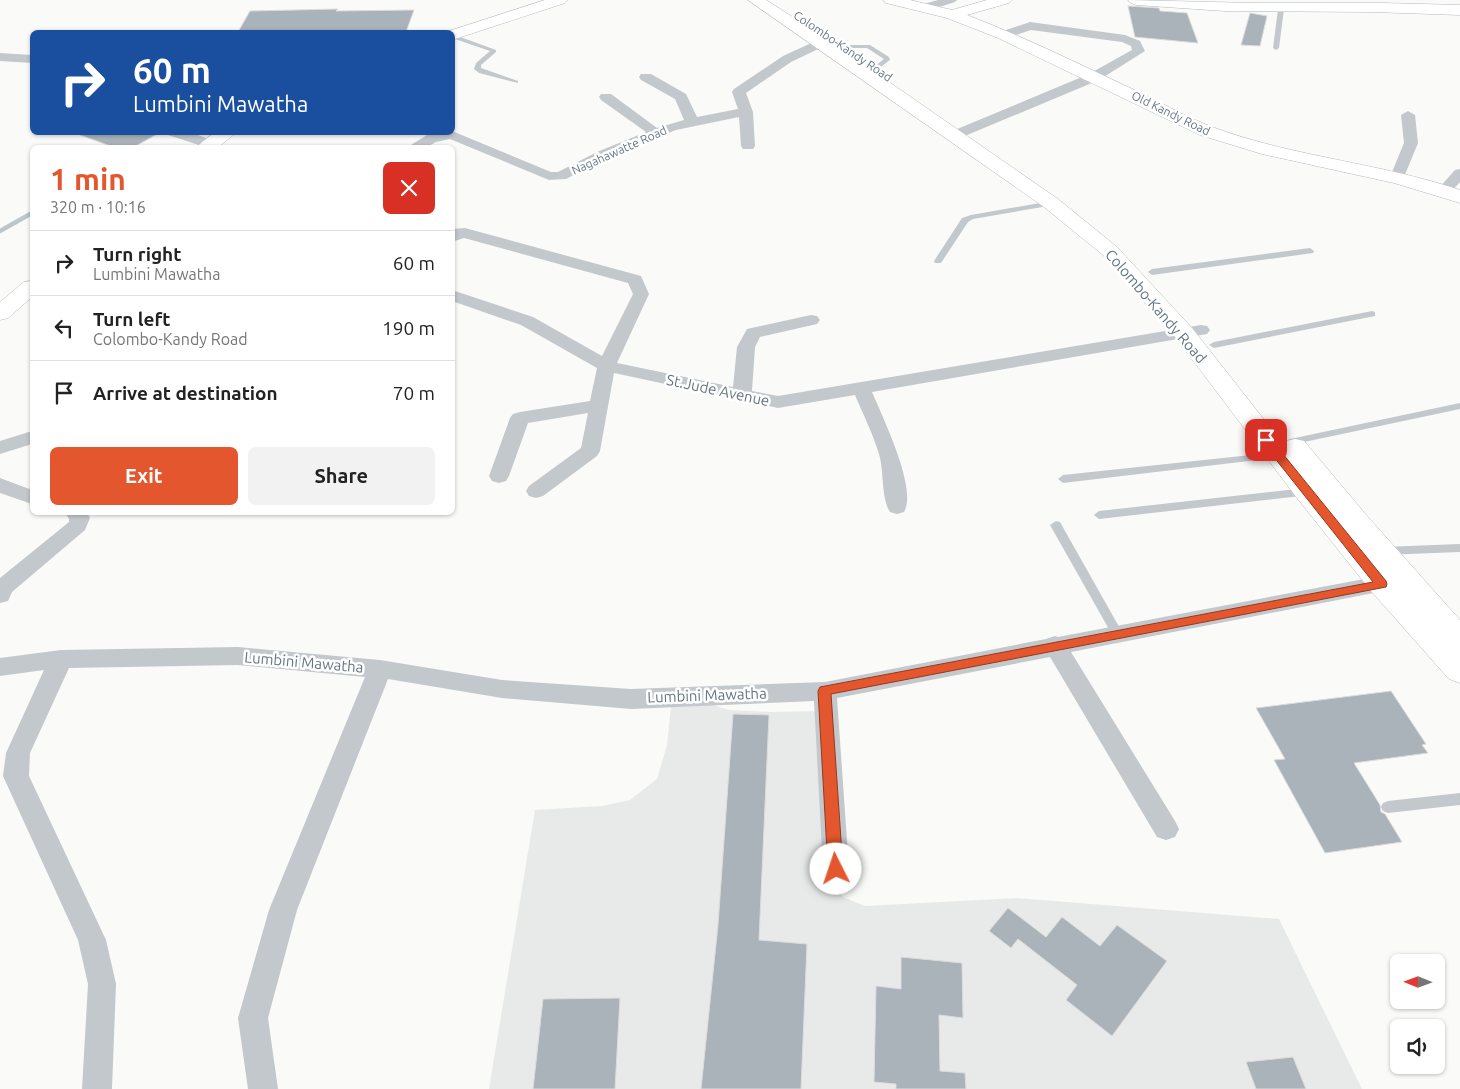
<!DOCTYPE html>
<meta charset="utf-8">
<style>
body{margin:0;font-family:Ubuntu,sans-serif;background:#f2f2f2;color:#222;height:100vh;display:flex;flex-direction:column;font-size:19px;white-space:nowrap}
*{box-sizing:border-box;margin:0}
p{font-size:16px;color:#767676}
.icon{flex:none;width:28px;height:28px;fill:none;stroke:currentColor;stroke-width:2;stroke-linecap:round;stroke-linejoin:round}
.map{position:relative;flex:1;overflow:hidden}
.details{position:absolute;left:30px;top:145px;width:425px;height:370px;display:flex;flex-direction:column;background:#fff;border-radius:8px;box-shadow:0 1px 4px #0004}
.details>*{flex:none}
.hud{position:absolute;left:30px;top:30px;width:425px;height:105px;border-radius:8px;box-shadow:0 1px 4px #0004;background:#1a4fa0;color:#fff;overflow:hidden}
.needle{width:32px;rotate:271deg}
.buttons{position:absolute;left:1390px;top:954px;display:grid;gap:10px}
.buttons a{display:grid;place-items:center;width:55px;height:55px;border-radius:8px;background:#fff;box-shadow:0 1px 4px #0004;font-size:25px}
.pin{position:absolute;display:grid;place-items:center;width:42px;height:42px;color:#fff;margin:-21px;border-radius:10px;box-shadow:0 2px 8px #0006}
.me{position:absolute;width:55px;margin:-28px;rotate:356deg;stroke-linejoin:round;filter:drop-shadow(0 0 4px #0008)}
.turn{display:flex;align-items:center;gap:18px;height:105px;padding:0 20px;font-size:22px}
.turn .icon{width:65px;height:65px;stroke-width:2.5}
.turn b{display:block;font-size:35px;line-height:42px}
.round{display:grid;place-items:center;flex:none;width:52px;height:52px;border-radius:8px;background:#f2f2f2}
.headline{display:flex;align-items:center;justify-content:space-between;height:85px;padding:0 20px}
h1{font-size:30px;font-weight:700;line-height:38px;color:#e4572e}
.primary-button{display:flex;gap:10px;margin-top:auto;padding:10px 20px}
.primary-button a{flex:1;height:58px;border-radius:8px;background:#e4572e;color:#fff;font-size:20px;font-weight:700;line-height:58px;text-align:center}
.primary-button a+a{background:#f2f2f2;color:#222}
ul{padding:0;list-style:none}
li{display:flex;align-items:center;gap:15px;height:65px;padding:0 20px;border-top:1px solid #e0e0e0}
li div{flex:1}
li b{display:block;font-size:19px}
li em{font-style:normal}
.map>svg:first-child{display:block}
.built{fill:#e8e9e9}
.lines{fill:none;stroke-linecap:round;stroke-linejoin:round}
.stream{stroke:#bbc7cb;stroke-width:4.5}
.building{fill:#aab3b9;stroke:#dcdcda}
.secondary-casing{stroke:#b3babf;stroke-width:1}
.primary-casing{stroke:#b5babe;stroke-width:1}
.highway-casing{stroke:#b4b9bd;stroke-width:1}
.lane{fill:#c3c8cc;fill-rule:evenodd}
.street{fill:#c3c8cc;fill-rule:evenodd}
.secondary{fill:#fff;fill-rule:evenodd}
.primary{fill:#fff;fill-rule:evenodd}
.highway{fill:#fff;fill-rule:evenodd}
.route{fill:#e4572e;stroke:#94391e}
.labels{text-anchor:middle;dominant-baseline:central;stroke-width:5;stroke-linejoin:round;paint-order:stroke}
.far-street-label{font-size:12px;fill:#657683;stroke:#fff}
.street-label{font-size:15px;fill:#657683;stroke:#fff}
</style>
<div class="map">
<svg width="1460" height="1089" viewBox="0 0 1460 1089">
<rect width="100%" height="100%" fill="#fafaf8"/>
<!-- built -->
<polygon class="built" points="713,705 729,710 772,712 821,711 832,877 843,897 865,906 1017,898 1279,919 1362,1089 489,1089 535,810 602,806 630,800 657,779 667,745 671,707"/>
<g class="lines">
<!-- stream -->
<polyline class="stream" points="0,231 32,213"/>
</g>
<!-- building -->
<g class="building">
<polygon points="1128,6 1159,8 1160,11 1187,13 1198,43 1135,37"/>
<polygon points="338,9 336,11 414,10 406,32 238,32 250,11"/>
<polygon points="1250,13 1267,16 1260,46 1241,45"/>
<polygon points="80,132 161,132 132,148 116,148 80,135"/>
<polygon points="1391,691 1426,744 1422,745 1428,753 1354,763 1380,805 1381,812 1385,814 1402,842 1325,853 1274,760 1285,759 1256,708"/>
<polygon points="733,714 769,715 759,940 807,944 801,1089 701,1089 718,925"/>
<polygon points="1008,908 1046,937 1062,917 1100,946 1117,925 1167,961 1112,1036 1066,1000 1077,985 1018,939 1011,948 989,931"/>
<polygon points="901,957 962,963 963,1018 939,1015 940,1071 965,1073 966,1089 896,1089 896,1084 874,1082 876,986 901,989"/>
<polygon points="620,998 615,1089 533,1089 543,999"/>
<polygon points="1293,1057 1306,1089 1256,1089 1246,1062"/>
</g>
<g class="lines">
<!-- secondary casing -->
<g class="secondary-casing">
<g id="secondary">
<path d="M883,0h27l42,10 35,-10h25l-3,3 -42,12c60,23 118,52 176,79 24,12 47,25 72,34 79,29 165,35 245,62v13l-66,-20 -132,-29 -62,-19 -202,-97 -51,-20 -61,-15z"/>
<polygon points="1128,0 1254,3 1383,3 1460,5 1460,15 1372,12 1225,11 1136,5 1131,3"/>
</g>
</g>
<!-- primary casing -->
<g class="primary-casing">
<g id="primary">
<polygon points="545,0 568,0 565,3 458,38 452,40 452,32 446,32"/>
<polygon points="215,132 237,132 217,148 195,148"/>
<polygon points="32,281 32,297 8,318 0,320 0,302 24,282"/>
</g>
</g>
<!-- highway casing -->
<g class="highway-casing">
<polygon id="highway" points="748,0 766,0 827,39 1058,199 1117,247 1192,328 1284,445 1286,441 1295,439 1304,441 1368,517 1460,620 1460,683 1449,679 1371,591 1297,498 1176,338 1103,255 1044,207"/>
</g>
<!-- lane -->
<g class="lane">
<polygon points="1281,7 1284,9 1279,48 1276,50 1273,48 1278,9"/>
<polygon points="452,34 496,50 496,52 481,65 481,68 518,81 518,83 479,73 474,69 476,63 490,51 452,38"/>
<polygon points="844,45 870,45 889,57 890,60 878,69 874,69 874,67 884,59 867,48 842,48 841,47"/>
<polygon points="1051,201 1054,201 1054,205 973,219 968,222 941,263 935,263 934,261 962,218 971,215"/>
<polygon points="1310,248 1314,251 1313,253 1152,275 1148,272 1152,269"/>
<polygon points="1372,311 1375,312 1375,316 1214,348 1209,345 1214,342"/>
<polygon points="1460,403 1460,409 1290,445 1285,442 1290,439"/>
<polygon points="1278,452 1282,453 1283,455 1282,457 1063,483 1058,479 1063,475"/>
<polygon points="1306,488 1310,489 1311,492 1310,495 1099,519 1094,515 1099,511"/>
<polygon points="1056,521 1060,522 1122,632 1124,635 1122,638 1114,638 1050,525"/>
<polygon points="1460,544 1460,552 1383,555 1377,551 1383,547"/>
<polygon points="1460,793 1460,805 1388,813 1383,811 1381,807 1383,803 1388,801"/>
</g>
<!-- street -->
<g class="street">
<polygon points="938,0 957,0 955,2 924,12 918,8 920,5"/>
<polygon points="1030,22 1125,35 1140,41 1145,51 1099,80 960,138 950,138 948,135 950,132 1089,74 1132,50 1131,46 1122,42 1031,30 1004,39 998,35 1000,32"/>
<polygon points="831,34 837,38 835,41 791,62 746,93 753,112 755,146 753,149 743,149 741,146 739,117 676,130 607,158 566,179 549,180 450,139 436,142 425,148 406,148 427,135 452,131 551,172 558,172 597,152 646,132 601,100 599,97 601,94 611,94 657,128 684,120 675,99 641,80 639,77 641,74 651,74 686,94 697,117 738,109 732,92 734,89 783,56"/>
<polygon points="0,53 32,55 32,63 0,61"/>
<polygon points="1408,111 1415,115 1418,143 1404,177 1402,180 1392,180 1390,177 1404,143 1401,115"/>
<polygon points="166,132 189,132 215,141 217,144 215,147 205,147 168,135"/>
<polygon points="1460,169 1460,182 1449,194 1439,194 1436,191 1439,188 1455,170"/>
<path d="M465,228l176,48 8,18 -32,69 116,24 4,-40 10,-18 64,-14 6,1 3,4 -3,4 -57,13 -5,10 -3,44 26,5 423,-71 6,1 3,4 -3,4 -6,1 -329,57c10,24 46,97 32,120l-7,2 -7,-2c-9,-14 -6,-42 -11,-58 -6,-20 -16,-40 -24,-59l-77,13 -164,-35 -14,78 -3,5 -54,40 -7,2 -7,-2 -3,-5 3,-5 52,-38 7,-35 -60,10 -19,53 -3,5 -7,2 -7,-2 -3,-5 21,-58 3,-4 7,-2 70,-11 7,-33 -76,-43 -69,-24v-11l81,27 69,39 31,-62 -5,-11 -164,-45 -12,4v-13z"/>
<polygon points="32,431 32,444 0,454 0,441"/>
<polygon points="0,478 32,490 32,504 0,493"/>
<polygon points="65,512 87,512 90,518 85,530 12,592 8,601 0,603 0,578 69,522 69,519"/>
<polygon points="1396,573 1404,575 1407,581 1404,587 1071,652 1175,821 1179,829 1175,837 1166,840 1157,837 1050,657 837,698 849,869 846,878 836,881 826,878 823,869 814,701 631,709 502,698 388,679 297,910 268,1018 278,1089 248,1089 238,1018 269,910 365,677 238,665 69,668 30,753 29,776 106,940 116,984 112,1089 82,1089 88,984 78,940 3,776 6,753 44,670 0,676 0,658 61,650 238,647 380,660 502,680 631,689 825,682 1046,639 1055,636 1058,637"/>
</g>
<!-- secondary -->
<use href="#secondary" class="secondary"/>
<!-- primary -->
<use href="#primary" class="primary"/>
<!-- highway -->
<use href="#highway" class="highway"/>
</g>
<!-- route -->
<polygon class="route" points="1266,437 1270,438 1386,581 1387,584 1386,587 831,694 843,869 841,874 836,876 831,874 828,869 818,691 820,687 1373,582 1262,442 1261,440 1262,438"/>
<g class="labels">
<!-- far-street labels -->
<g class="far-street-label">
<text transform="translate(843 46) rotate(34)">Colombo-Kandy Road</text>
<text transform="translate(1171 113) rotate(26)">Old Kandy Road</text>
<text transform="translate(619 150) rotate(-24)">Nagahawatte Road</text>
</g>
<!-- street labels -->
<g class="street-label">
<text transform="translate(1156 306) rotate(49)">Colombo-Kandy Road</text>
<text transform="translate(718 390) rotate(12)">St.Jude Avenue</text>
<text transform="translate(304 662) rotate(5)">Lumbini Mawatha</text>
<text transform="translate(707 695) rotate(-2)">Lumbini Mawatha</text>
</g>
</g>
</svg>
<div class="buttons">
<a><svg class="needle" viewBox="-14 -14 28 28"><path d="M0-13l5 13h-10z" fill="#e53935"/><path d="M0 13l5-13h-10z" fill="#767676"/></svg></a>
<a><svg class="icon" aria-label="sound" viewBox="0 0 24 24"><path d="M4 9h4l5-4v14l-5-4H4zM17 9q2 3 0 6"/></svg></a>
</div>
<div class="pin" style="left:1266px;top:440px;background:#d93025"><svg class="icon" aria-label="arrive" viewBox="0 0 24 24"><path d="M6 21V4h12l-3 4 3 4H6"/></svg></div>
<svg class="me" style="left:836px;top:869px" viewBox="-20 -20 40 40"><circle r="19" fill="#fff"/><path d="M0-13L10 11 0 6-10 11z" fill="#e4572e"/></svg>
<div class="hud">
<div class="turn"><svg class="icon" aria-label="right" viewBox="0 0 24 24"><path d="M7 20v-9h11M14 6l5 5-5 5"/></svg><div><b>60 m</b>Lumbini Mawatha</div></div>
</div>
<section class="details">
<div class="headline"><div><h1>1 min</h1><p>320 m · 10:16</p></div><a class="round" style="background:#d93025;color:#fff"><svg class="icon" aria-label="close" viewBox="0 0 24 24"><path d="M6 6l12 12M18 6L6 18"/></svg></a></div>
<ul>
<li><svg class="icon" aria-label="right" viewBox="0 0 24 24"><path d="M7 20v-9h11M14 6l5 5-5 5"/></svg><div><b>Turn right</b><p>Lumbini Mawatha</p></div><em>60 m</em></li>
<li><svg class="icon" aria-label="left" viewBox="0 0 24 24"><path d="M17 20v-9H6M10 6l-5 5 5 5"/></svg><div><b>Turn left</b><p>Colombo-Kandy Road</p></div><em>190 m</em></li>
<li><svg class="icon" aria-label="arrive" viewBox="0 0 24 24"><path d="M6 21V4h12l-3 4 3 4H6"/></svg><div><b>Arrive at destination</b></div><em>70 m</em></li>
</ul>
<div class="primary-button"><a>Exit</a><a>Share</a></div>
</section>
</div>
